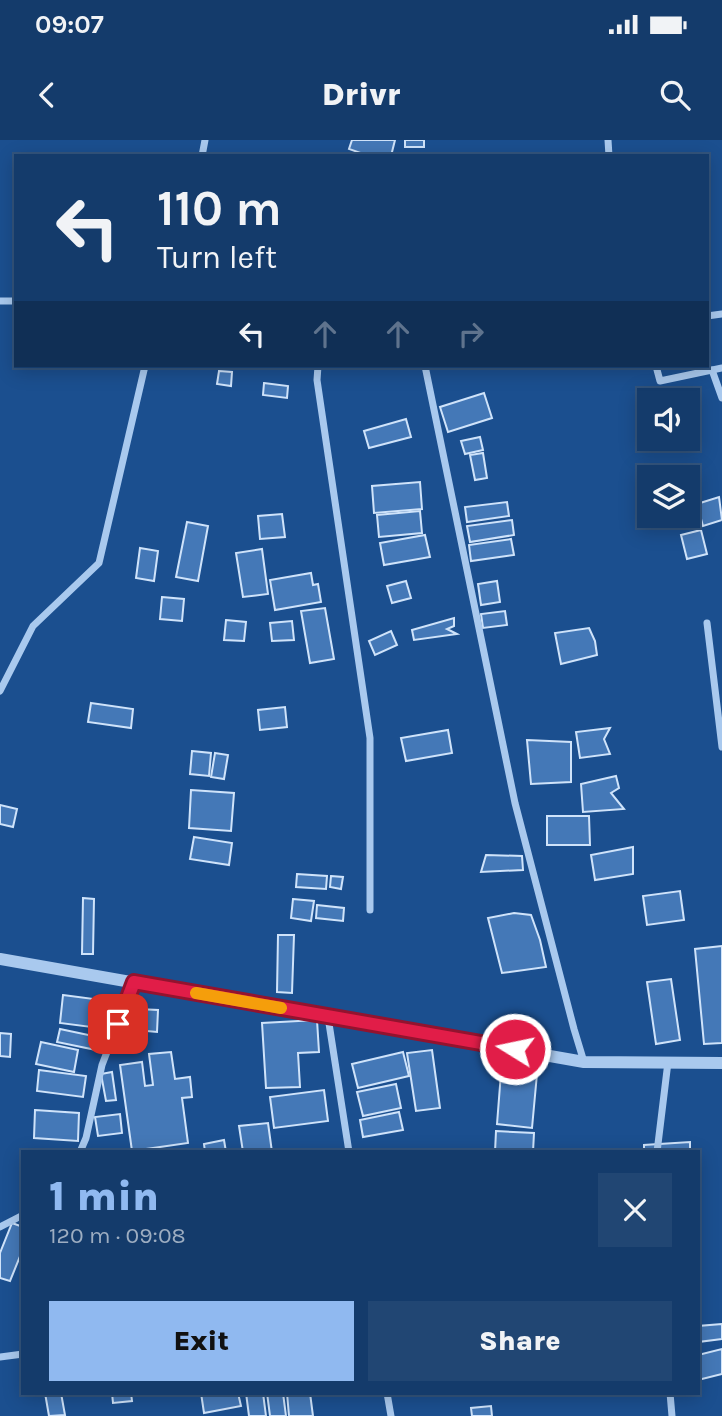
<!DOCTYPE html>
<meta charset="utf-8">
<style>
body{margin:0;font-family:Karla,sans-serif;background:#214673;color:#f1f3f6;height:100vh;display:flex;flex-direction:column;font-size:26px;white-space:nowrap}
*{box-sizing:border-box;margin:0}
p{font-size:23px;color:#9dadc1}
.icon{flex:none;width:38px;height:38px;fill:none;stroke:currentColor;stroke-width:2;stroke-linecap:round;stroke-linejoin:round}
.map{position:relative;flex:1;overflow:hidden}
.details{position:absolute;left:21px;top:1010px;width:679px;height:245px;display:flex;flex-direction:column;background:#143b6b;border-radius:0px;box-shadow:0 4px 18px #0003,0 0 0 2px #33557e}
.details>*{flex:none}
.top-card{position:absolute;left:14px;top:14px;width:695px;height:214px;border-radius:0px;box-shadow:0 4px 18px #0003,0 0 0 2px #33557e;background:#143b6b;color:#f1f3f6;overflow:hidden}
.controls{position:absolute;left:637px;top:248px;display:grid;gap:14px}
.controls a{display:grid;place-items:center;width:63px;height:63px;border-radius:0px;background:#143b6b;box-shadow:0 4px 18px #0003,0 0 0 2px #33557e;font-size:35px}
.pin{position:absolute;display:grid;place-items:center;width:60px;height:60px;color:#fff;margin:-30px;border-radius:14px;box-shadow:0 4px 10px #0006}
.me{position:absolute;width:77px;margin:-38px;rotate:280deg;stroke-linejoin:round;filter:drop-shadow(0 0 5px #0008)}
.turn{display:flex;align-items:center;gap:24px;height:147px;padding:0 28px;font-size:32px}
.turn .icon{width:91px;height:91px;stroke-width:2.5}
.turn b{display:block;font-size:49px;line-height:60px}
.lanes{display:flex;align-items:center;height:66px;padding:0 28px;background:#0003;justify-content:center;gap:35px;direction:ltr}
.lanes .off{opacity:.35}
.round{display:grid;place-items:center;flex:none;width:74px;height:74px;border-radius:0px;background:#214673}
.overview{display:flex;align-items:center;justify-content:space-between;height:119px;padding:0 28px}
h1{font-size:42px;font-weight:800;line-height:52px;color:#90b9f0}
.cta{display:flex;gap:14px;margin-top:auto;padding:14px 28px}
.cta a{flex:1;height:80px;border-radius:0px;background:#90b9f0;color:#111;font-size:28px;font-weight:800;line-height:80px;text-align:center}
.cta a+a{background:#214673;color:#f1f3f6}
.status{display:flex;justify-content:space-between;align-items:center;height:49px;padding:0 35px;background:#143b6b;direction:ltr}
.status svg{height:19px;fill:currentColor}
header{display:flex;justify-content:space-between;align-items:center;height:91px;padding:0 28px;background:#143b6b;font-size:32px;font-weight:800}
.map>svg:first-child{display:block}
.building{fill:#4478b7;stroke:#cfe3fa;stroke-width:2}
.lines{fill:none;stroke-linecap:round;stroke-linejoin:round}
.minor{stroke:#a9c9ee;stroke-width:7}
.tertiary{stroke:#a9c9ee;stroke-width:12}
.route-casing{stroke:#92132f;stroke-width:18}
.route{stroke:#e11d48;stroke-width:12}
.slow{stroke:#f59e0b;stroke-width:12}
</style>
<div class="status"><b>09:07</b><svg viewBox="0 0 49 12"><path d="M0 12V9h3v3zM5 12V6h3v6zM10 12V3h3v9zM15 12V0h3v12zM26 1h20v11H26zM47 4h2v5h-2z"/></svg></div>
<header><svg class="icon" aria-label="back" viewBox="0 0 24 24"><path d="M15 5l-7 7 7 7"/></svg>Drivr<svg class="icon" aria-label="search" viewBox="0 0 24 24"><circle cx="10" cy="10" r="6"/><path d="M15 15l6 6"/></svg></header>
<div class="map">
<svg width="722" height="1276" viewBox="0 0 722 1276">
<rect width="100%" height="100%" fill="#1b4f8f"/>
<!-- building -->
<g class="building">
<polygon points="352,0 395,0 391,16 369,16 349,9"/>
<rect x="405" y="0" width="19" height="7"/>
<polygon points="219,231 232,232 231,246 217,244"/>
<polygon points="264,243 288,246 287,258 263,255"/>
<polygon points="484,253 492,278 448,292 440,267"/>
<polygon points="406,279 411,297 369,308 364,291"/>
<polygon points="480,297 483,310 465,314 461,301"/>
<polygon points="483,313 487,338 475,340 470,315"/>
<polygon points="420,342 422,369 374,373 372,346"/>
<polygon points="719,357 722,380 703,386 697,364"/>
<polygon points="507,362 509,376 467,382 465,367"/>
<polygon points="420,371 422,393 379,397 377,375"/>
<polygon points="282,374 285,397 260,399 258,376"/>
<polygon points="512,380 514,395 470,402 467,386"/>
<polygon points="187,382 208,386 198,441 176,437"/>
<polygon points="701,390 707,414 687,419 681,395"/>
<polygon points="425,395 430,417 384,425 380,403"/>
<polygon points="511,399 514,415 471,421 469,405"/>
<polygon points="140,408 158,411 154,441 136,438"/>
<polygon points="262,409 268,454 243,457 236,413"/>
<polygon points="311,433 313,445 318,444 321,462 275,470 270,440"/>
<polygon points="406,441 411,458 392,463 387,446"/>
<polygon points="497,441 500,462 481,465 478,444"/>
<polygon points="162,457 184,459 182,481 160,479"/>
<polygon points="325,468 334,519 310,523 301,471"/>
<polygon points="505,471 507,485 483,488 481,474"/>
<polygon points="454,478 454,486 447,489 457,494 414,500 412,490"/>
<polygon points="226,480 246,482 244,501 224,500"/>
<polygon points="292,481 294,500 272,501 270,483"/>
<polygon points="589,488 595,501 597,515 561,524 555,493"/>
<polygon points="391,491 397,505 375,515 369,501"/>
<polygon points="91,563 133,569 131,588 88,582"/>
<polygon points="285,567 287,587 260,590 258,570"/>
<polygon points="610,588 604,599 610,614 580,618 576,592"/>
<polygon points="448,590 452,613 406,621 401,598"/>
<polygon points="527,600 571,602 571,642 531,644"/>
<polygon points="192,611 211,613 209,636 190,634"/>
<polygon points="215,613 228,615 224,639 211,637"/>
<polygon points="616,636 619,648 611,653 624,669 583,672 581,644"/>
<polygon points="191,650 234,653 231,691 189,688"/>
<polygon points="0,665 17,669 13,687 0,684"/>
<polygon points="547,676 589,676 590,705 547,705"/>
<polygon points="194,697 232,703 229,725 190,719"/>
<polygon points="633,707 633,734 595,740 591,715"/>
<polygon points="486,715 522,716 523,730 481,732"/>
<polygon points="297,734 327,736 326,749 296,747"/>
<polygon points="331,736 343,737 341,749 330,747"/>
<polygon points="680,751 684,780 647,785 643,756"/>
<polygon points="83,758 94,759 93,814 82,814"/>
<polygon points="293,759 314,761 311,781 291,778"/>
<polygon points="317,765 344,768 343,781 316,778"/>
<polygon points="514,773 531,775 540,800 546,827 502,833 488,778"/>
<polygon points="278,795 294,795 292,853 277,852"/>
<polygon points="722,806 722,903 704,904 695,809"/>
<polygon points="671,839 680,900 656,904 647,842"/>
<polygon points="63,855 94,859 91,887 60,883"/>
<polygon points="138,869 158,870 157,892 136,890"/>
<polygon points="317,880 319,912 298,913 300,947 266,948 262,883"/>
<polygon points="60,889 98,897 96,910 57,902"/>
<polygon points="0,893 11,894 10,917 0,916"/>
<polygon points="41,902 78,910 74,932 36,924"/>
<polygon points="432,910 440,968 416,971 407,913"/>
<polygon points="171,912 175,939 190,937 192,957 182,958 188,1003 132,1011 120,925 142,922 145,946 153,945 149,914"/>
<polygon points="403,912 409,936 358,948 352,924"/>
<polygon points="502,920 538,923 532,988 497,984"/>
<polygon points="39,930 86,936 83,957 37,951"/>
<polygon points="112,932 116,960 106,961 101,934"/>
<polygon points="396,944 401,968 363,976 357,952"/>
<polygon points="324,950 328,981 274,988 270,957"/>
<polygon points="35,970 79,973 78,1001 34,998"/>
<polygon points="399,972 403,990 363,997 360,980"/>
<polygon points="120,974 122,993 98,996 95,977"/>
<polygon points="268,983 272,1012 243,1012 239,986"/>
<polygon points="496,991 534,993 533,1012 495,1012"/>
<polygon points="224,1000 226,1012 205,1012 204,1004"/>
<polygon points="690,1002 690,1012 644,1012 644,1005"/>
<polygon points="12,1083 23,1087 23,1109 10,1141 0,1138 0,1113"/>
<polygon points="722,1184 722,1199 698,1202 698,1186"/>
<polygon points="722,1209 722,1234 698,1240 698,1215"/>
<polygon points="45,1253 61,1253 65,1275 49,1276"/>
<polygon points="112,1253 131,1253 132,1261 113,1263"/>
<polygon points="201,1253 238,1253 241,1266 204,1273"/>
<polygon points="246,1253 263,1253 266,1276 249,1276"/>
<polygon points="267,1253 283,1253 286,1276 270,1276"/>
<polygon points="287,1253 310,1253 313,1276 289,1276"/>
<polygon points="491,1266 492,1276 472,1276 471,1268"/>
</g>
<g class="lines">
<!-- minor -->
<g class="minor">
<polyline points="608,0 609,16"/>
<polyline points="202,16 205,0"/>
<polyline points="0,161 16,161"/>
<polyline points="707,176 722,174"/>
<polyline points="318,226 317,240 370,598 370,770"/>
<polyline points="425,226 515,663 574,889 584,922"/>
<polyline points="656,226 660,241 722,228"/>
<polyline points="712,230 722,258"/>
<polyline points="707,483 722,607"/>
<polyline points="0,551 33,486 99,423 145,226"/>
<polyline points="328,877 349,1012"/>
<polyline points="80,1012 86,998 102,925 134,842"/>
<polyline points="657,1012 668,922"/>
<polyline points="0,1087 23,1075"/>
<polyline points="0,1217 23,1214"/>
<polyline points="387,1253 391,1276"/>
<polyline points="670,1253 672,1276"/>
</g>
<!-- tertiary -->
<polyline class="tertiary" points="0,819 584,922 722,923"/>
</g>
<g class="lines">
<!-- route casing -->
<g class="route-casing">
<polyline id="route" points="118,884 134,842 515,909"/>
</g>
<!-- route -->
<use href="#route" class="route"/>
<!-- slow -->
<polyline class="slow" points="196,853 281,868"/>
</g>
</svg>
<div class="controls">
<a><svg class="icon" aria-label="sound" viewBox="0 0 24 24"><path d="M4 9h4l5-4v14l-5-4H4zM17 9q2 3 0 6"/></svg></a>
<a><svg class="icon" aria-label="layers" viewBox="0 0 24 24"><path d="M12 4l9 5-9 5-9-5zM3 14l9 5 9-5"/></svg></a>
</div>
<div class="pin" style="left:118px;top:884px;background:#d93025"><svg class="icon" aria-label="arrive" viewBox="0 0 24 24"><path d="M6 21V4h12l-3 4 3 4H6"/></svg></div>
<svg class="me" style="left:515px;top:909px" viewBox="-20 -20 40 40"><circle r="17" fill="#e11d48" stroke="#fff" stroke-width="3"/><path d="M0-11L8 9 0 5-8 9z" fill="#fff"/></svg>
<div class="top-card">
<div class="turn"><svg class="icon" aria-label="left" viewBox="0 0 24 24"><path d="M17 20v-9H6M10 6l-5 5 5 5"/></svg><div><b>110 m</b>Turn left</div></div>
<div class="lanes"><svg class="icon" aria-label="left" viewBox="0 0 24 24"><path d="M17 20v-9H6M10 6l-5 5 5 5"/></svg><svg class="icon off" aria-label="ahead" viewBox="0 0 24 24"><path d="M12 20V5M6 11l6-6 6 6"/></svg><svg class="icon off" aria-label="ahead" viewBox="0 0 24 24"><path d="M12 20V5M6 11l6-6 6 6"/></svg><svg class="icon off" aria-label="right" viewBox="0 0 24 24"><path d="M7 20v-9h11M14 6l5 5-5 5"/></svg></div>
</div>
<section class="details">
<div class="overview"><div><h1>1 min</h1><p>120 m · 09:08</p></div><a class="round"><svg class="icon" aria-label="close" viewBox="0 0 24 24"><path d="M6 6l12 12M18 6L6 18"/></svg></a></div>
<div class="cta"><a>Exit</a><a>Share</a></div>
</section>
</div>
